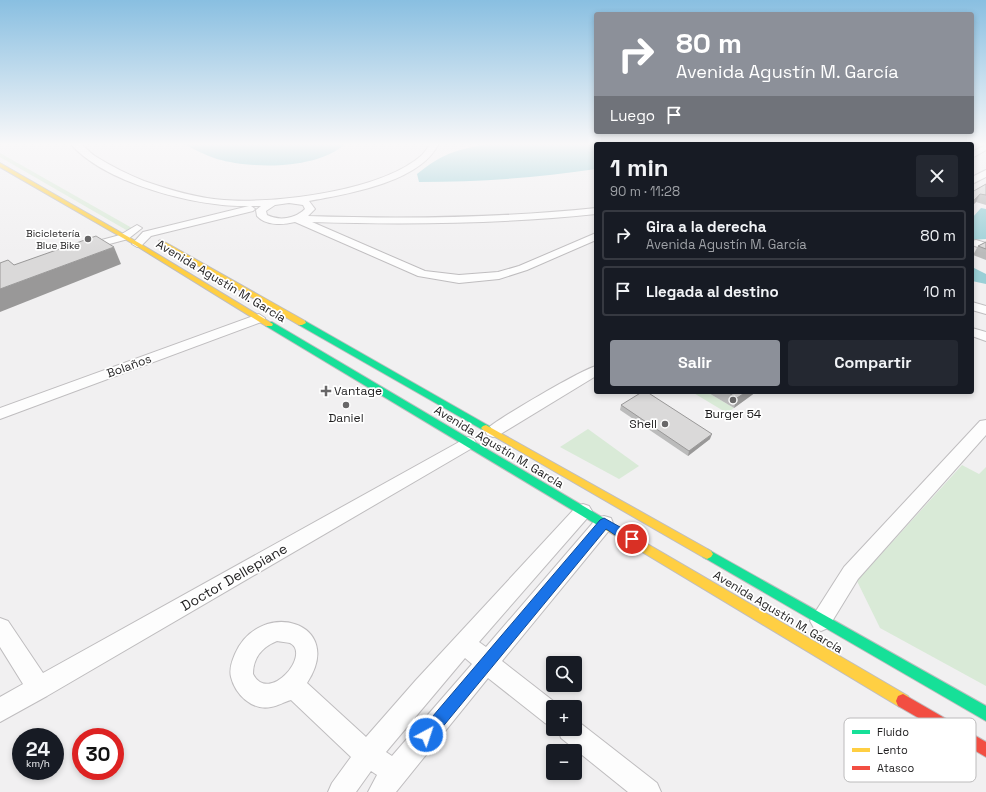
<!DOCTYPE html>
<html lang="es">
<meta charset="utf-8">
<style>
body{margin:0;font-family:"Space Grotesk",sans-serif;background:#242831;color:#f1f3f6;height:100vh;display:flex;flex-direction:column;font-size:15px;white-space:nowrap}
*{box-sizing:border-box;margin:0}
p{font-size:13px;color:#9ea1a6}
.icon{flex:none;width:22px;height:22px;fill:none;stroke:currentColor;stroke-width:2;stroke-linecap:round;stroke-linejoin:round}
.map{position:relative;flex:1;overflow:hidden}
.sheet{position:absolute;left:594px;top:142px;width:380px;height:252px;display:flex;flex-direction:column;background:#171b24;border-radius:4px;box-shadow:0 2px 6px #0003}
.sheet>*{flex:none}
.top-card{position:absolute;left:594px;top:12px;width:380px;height:122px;border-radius:4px;box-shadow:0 2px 6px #0003;background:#8c9099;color:#fff;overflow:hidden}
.fabs{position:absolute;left:546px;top:656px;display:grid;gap:8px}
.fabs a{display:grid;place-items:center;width:36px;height:36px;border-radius:4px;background:#171b24;box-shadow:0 2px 6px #0003;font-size:20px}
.speed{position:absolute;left:12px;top:728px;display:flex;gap:8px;font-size:20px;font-weight:700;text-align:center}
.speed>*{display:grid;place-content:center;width:52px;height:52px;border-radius:50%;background:#171b24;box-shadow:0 2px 6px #0003;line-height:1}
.speed small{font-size:10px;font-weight:400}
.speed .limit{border:6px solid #d22;background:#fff;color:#111}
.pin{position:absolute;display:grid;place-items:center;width:34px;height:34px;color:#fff;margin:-17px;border:2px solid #fff;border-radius:50%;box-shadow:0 1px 4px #0007}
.me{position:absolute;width:44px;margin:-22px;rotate:40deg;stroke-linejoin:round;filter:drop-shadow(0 0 3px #0008)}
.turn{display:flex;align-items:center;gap:14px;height:84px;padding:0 16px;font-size:18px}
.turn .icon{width:52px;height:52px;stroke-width:2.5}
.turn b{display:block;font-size:28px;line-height:34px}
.then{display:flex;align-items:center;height:38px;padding:0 16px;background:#0003;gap:8px;font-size:15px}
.round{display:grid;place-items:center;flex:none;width:42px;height:42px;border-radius:4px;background:#242831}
.head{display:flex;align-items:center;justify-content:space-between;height:68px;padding:0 16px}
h1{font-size:24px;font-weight:800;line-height:30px}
.button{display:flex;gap:8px;margin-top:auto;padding:8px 16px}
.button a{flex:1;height:46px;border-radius:4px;background:#8c9099;color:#fff;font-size:16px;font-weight:800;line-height:46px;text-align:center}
.button a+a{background:#242831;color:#f1f3f6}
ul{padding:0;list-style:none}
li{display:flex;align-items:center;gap:12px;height:50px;margin:0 8px 6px;padding:0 8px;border:2px solid #363941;border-radius:4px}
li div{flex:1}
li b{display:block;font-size:15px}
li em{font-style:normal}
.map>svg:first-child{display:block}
.green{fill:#d9ead7}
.water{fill:#9acfd6}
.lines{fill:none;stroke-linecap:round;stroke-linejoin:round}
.street-casing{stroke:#bfbdbf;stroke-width:2}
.fast-casing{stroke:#bfbdbf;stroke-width:2}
.slow-casing{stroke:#bfbdbf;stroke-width:2}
.jam-casing{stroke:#bfbdbf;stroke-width:2}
.street{fill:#fdfdfd;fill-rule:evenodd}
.fast{fill:#16e098;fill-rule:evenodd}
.slow{fill:#ffcf43;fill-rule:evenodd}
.jam{fill:#f24e42;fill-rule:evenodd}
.wall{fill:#bbb}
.shaded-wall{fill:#999898}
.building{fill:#dad9d9;stroke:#999898}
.route{fill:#1a73e8;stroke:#114b97}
.poi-dot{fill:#686768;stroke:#fff;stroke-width:1.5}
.labels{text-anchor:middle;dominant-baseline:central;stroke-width:3.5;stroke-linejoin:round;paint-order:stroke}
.far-poi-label{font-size:10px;fill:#1e1d1e;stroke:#fff;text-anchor:end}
.street-label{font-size:12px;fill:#1e1d1e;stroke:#fff}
.poi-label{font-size:12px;fill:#1e1d1e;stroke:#fff}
.near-street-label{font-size:14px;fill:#1e1d1e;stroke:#fff}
.key{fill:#fff;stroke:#bcbbbc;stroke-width:1}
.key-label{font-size:11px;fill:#1e1d1e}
</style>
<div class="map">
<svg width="986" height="792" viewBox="0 0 986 792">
<rect width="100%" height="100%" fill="#f1f0f1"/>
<!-- green -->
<g class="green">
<polygon points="0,153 132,228 128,231 0,157"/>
<polygon points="692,392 707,392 734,408 727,413"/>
<polygon points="588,429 639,466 619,479 560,447"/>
<polygon points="962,465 979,474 986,467 986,686 880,628 857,581"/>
</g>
<!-- water -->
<g class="water">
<path d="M181,143h165c-28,27 -94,26 -129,16 -13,-4 -24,-11 -36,-16z"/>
<path d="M495,143h198l-97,1v25c-59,9 -118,13 -177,13l-2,-8c29,-23 42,-25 78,-31z"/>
<polygon points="981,208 986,209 986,239 972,240 972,218"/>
<polygon points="972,267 986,274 986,284 972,281"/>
</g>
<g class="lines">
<!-- street casing -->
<g class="street-casing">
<g id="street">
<path d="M70,143c2,0 6,-1 9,0 6,3 11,10 16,13 16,10 32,18 49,25 26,9 53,17 80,19 52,4 158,-9 198,-45 4,-4 6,-9 9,-12h8c-18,39 -91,51 -130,58l6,8 -7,7c97,3 192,2 288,-8v6c-95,10 -189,11 -284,8l113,49 34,4 39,-3 21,-6 77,-33v7l-69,30 -28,9 -40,4 -41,-7 -123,-54c-12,3 -29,4 -38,-6l-1,-6 5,-4h-10l4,3 -2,2 -102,25 -10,10 -4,1 -5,-3 11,-12 106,-26c-50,2 -146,-23 -179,-63zM289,203l14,2 2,4c-10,10 -26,12 -38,6l-1,-4 9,-6z"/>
<polygon points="790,143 799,143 800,144 791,144"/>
<polygon points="986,145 986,150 972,158 972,152"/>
<polygon points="986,170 986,177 972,184 972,177"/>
<polygon points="137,225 142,228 128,239 87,250 82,247 83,245 120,235"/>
<polygon points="976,240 986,243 986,250 972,245 972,241"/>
<polygon points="972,302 986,306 986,314 972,310"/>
<polygon points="259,314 265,318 264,321 0,419 0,408"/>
<polygon points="972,328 986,332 986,341 972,336"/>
<path d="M596,366v10l-97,59 -6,2 -6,-2 -2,-4c6,-9 98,-62 111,-65z"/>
<polygon points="986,420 986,435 858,579 828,628 821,631 814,628 810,621 814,614 844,567 980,421"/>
<polygon points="468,437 474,439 476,443 474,447 47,696 0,722 0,697 23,684 0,647 0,618 8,621 43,673"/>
<path d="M583,504l6,2 3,5 -3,5 -110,126 7,5 111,-129 7,-2 7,2 2,5 -2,5 -109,133 59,46h-8v20l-8,-4 -57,-45 -92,114h-28l9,-17 -6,-4 -15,21h-28l4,-9 19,-26 -60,-57c-7,2 -13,6 -20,7 -19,4 -36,-13 -40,-30 -2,-8 1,-16 4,-23 25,-57 112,-32 72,29l59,54 50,-57 161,-174zM277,641c4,1 9,1 13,2 22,11 -21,62 -37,31 0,-16 9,-27 24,-33zM465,658l7,6 -80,92 -6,-4z"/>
<polygon points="575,719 657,783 661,792 628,792 561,738 558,729 575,729"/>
</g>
</g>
<!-- fast casing -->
<g class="fast-casing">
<g id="fast">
<polygon points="299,321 305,321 489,426 491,428 489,430 483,430 299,325 298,323"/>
<polygon points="266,322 272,322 612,523 614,526 612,529 608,531 604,529 266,326 265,324"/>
<polygon points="707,549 986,706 986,721 703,557 701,554 703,551"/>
</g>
</g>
<!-- slow casing -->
<g class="slow-casing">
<g id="slow">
<polygon points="0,163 139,243 273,324 272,326 266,326 135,245 0,167"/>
<polygon points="161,240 305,321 306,323 302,325 299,325 159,243 159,241"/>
<polygon points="486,425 711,551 713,554 711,557 707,559 703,557 483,430 481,428 483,426"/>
<polygon points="608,521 908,696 910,701 908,706 903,708 898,706 604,529 602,526 604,523"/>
</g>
</g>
<!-- jam casing -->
<g class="jam-casing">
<polygon id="jam" points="903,694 986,742 986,757 898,706 896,701 898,696"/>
</g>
<!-- street -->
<use href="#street" class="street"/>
<!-- fast -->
<use href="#fast" class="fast"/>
<!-- slow -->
<use href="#slow" class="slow"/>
<!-- jam -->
<use href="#jam" class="jam"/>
</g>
<!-- wall -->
<g class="wall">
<polygon points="986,184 986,205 976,202 972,206 972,192"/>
<polygon points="986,242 986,260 973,255 978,246"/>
<polygon points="707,392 756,392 734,408"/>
<polygon points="621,405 710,439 688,456 620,410"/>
</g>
<!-- shaded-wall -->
<g class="shaded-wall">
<polygon points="980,194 976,202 972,206 972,202"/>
<polygon points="114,247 121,264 0,312 0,289"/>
<polygon points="746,392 756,392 734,408 737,398"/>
<polygon points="712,434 710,439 688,456 689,451"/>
</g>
<!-- building -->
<g class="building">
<polygon points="986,184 986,195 980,194 972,202 972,192"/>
<polygon points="96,236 114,247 0,289 0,263 8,260 14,265"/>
<polygon points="986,242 986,249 978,246"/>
<polygon points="642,392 647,392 712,434 689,451 621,405"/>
<polygon points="727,392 746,392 737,398"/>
</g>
<!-- sky -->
<linearGradient id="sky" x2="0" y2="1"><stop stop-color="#89bfe1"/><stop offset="0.57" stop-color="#f9f8f9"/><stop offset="1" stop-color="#f9f8f9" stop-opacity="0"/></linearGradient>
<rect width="986" height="253" fill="url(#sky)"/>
<!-- route -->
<polygon class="route" points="604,518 636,536 637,539 636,543 627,543 606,529 431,741 426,743 421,741 419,735 421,730 600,520"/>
<!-- markers -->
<g class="poi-dot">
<circle cx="88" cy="239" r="4"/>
<path d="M324 385h4v4h4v4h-4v4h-4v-4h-4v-4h4z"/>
<circle cx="733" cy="400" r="4"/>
<circle cx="346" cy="405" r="4"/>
<circle cx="665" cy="424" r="4"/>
</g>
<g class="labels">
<!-- far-poi labels -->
<g class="far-poi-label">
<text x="80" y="233">Bicicletería<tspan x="80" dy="12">Blue Bike</tspan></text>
</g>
<!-- street labels -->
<g class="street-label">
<text transform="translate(221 281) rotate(31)">Avenida Agustín M. García</text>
<text transform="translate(129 366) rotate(-20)">Bolaños</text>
<text transform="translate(499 447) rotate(31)">Avenida Agustín M. García</text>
<text transform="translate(778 612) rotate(31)">Avenida Agustín M. García</text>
</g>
<!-- poi labels -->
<g class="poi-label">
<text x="334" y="391" text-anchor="start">Vantage</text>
<text x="733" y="414">Burger 54</text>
<text x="346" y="418">Daniel</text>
<text x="657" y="424" text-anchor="end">Shell</text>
</g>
<!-- near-street labels -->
<g class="near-street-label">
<text transform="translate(234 577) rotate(-30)">Doctor Dellepiane</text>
</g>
</g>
<!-- legend -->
<rect x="844" y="718" width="132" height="64" rx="6" class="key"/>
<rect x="852" y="730" width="18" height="4" fill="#16e098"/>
<rect x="852" y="748" width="18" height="4" fill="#ffcf43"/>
<rect x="852" y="766" width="18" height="4" fill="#f24e42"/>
<g class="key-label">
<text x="877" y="736">Fluido</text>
<text x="877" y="754">Lento</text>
<text x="877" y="772">Atasco</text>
</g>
</svg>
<div class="fabs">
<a><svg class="icon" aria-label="search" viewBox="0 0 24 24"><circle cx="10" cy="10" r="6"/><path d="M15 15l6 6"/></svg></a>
<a>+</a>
<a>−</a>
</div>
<div class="speed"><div>24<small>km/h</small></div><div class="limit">30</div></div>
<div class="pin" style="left:632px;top:539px;background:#d93025"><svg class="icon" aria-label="arrive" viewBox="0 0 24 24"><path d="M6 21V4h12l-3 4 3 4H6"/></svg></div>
<svg class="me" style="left:426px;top:735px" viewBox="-20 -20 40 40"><circle r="17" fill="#1a73e8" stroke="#fff" stroke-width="3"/><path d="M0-11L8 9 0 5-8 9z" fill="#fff"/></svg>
<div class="top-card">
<div class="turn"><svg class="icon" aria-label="right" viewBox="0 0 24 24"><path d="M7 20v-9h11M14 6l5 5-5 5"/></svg><div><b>80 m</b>Avenida Agustín M. García</div></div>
<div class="then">Luego<svg class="icon" aria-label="arrive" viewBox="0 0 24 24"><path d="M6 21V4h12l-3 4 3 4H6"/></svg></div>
</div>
<section class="sheet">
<div class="head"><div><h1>1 min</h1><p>90 m · 11:28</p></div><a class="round"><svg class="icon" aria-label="close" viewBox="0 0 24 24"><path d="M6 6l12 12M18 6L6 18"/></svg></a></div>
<ul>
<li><svg class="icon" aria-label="right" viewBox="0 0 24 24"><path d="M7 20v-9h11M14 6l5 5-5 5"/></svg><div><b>Gira a la derecha</b><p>Avenida Agustín M. García</p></div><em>80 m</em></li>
<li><svg class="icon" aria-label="arrive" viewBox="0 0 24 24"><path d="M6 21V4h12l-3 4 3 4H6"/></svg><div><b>Llegada al destino</b></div><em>10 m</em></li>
</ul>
<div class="button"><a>Salir</a><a>Compartir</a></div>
</section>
</div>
